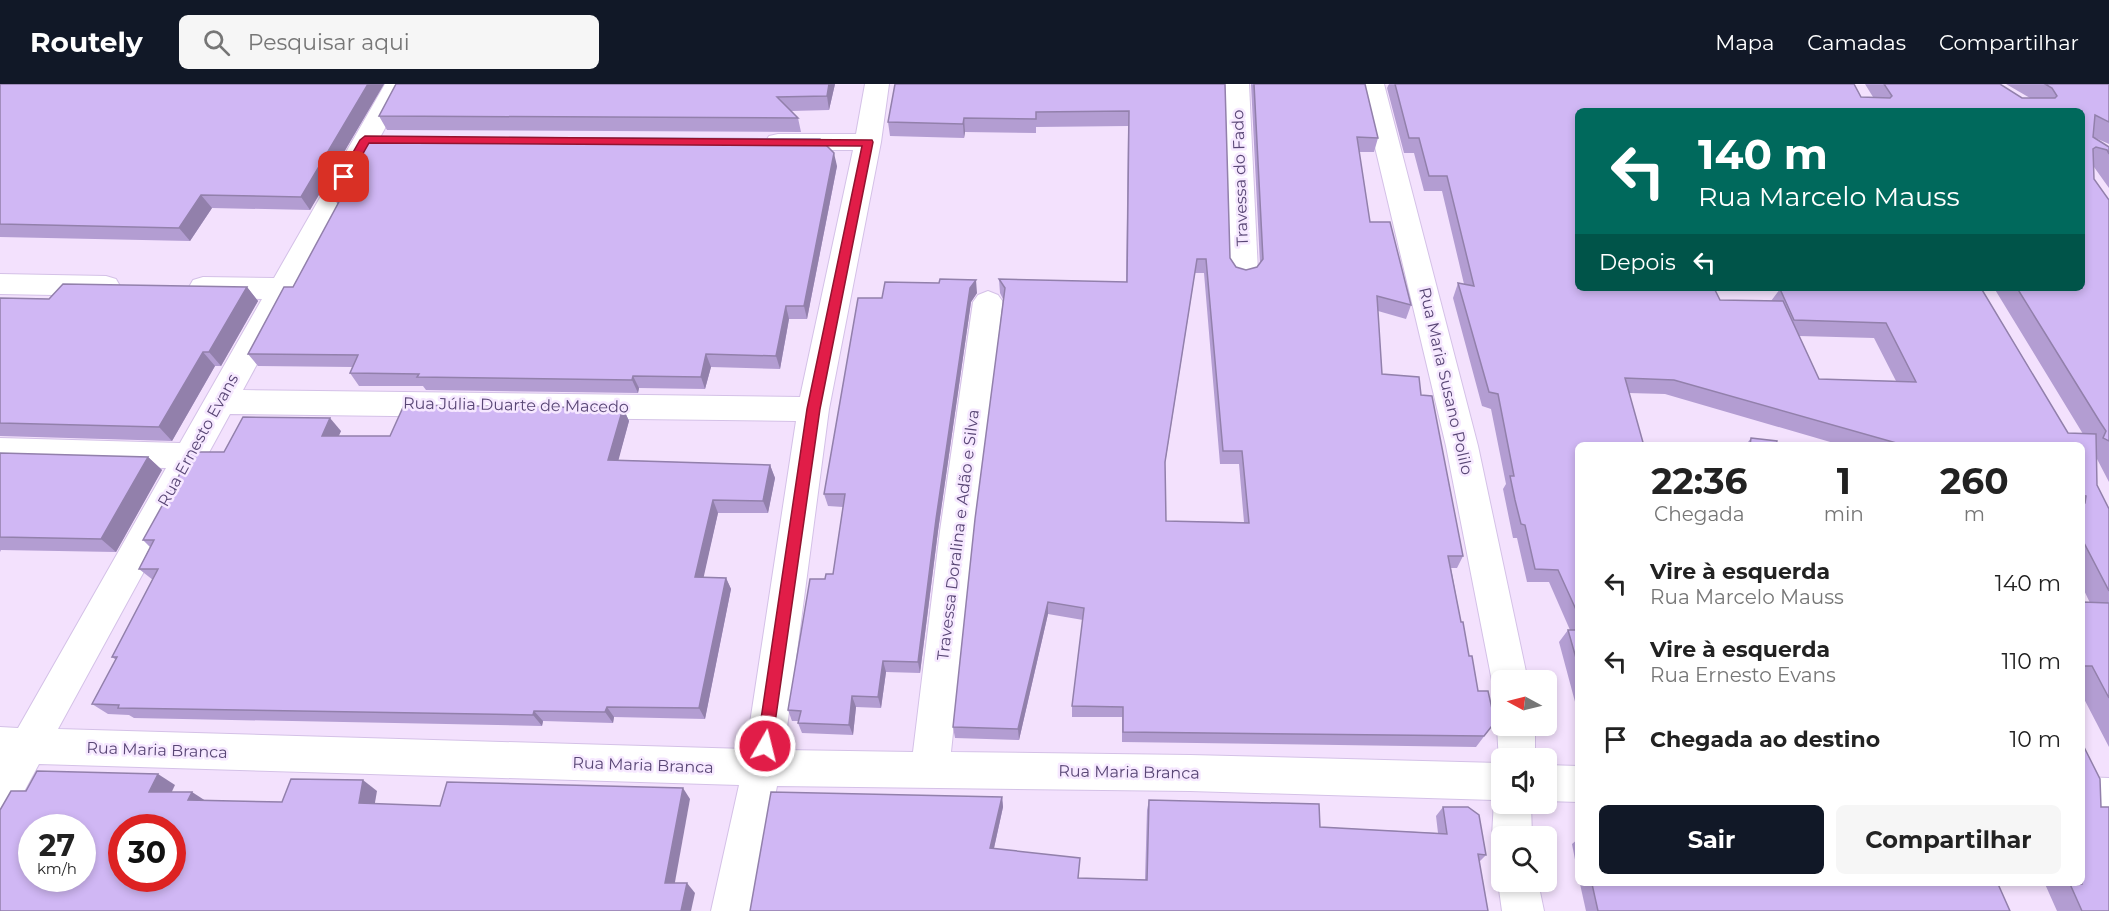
<!DOCTYPE html>
<html lang="pt">
<meta charset="utf-8">
<style>
body{margin:0;font-family:Montserrat,sans-serif;background:#f6f6f6;color:#222;height:100vh;display:flex;flex-direction:column;font-size:22px;white-space:nowrap}
*{box-sizing:border-box;margin:0}
p{font-size:20px;color:#767676}
.icon{flex:none;width:33px;height:33px;fill:none;stroke:currentColor;stroke-width:2;stroke-linecap:round;stroke-linejoin:round}
.map{position:relative;flex:1;overflow:hidden}
.side{position:absolute;left:1575px;top:358px;width:510px;height:444px;display:flex;flex-direction:column;background:#fff;border-radius:9px;box-shadow:0 3px 9px #0003}
.side>*{flex:none}
.banner{position:absolute;left:1575px;top:24px;width:510px;height:183px;border-radius:9px;box-shadow:0 3px 9px #0003;background:#00695c;color:#fff;overflow:hidden}
.needle{width:39px;rotate:277deg}
.controls{position:absolute;left:1491px;top:586px;display:grid;gap:12px}
.controls a{display:grid;place-items:center;width:66px;height:66px;border-radius:9px;background:#fff;box-shadow:0 3px 9px #0003;font-size:30px}
.speed{position:absolute;left:18px;top:730px;display:flex;gap:12px;font-size:30px;font-weight:700;text-align:center}
.speed>*{display:grid;place-content:center;width:78px;height:78px;border-radius:50%;background:#fff;box-shadow:0 3px 9px #0003;line-height:1}
.speed small{font-size:15px;font-weight:400}
.speed .limit{border:9px solid #d22;background:#fff;color:#111}
.pin{position:absolute;display:grid;place-items:center;width:51px;height:51px;color:#fff;margin:-26px;border-radius:12px;box-shadow:0 3px 9px #0006}
.me{position:absolute;width:66px;margin:-33px;rotate:8deg;stroke-linejoin:round;filter:drop-shadow(0 0 4px #0008)}
.turn{display:flex;align-items:center;gap:21px;height:126px;padding:0 24px;font-size:27px}
.turn .icon{width:78px;height:78px;stroke-width:2.5}
.turn b{display:block;font-size:42px;line-height:51px}
.then{display:flex;align-items:center;height:57px;padding:0 24px;background:#0003;gap:12px;font-size:22px}
.eta{display:flex;justify-content:space-evenly;align-items:center;height:102px;text-align:center}
.eta b{font-size:36px;font-weight:700;line-height:42px}
.action{display:flex;gap:12px;margin-top:auto;padding:12px 24px}
.action a{flex:1;height:69px;border-radius:9px;background:#111827;color:#fff;font-size:24px;font-weight:700;line-height:69px;text-align:center}
.action a+a{background:#f6f6f6;color:#222}
ul{padding:0;list-style:none}
li{display:flex;align-items:center;gap:18px;height:78px;padding:0 24px}
li div{flex:1}
li b{display:block;font-size:22px}
li em{font-style:normal}
header{display:flex;align-items:center;gap:36px;box-sizing:border-box;height:84px;padding:0 30px;background:#111827;color:#fff}
header strong{font-size:28px}
nav{display:flex;gap:33px;margin-inline-start:auto;font-size:21px}
.search{width:420px;height:54px;background:#f6f6f6;display:flex;align-items:center;gap:15px;box-sizing:border-box;padding:0 21px;border-radius:9px;color:#767676;font-size:22px}
.map>svg:first-child{display:block}
.lines{fill:none;stroke-linecap:round;stroke-linejoin:round}
.street-casing{stroke:#d4c1e7;stroke-width:2}
.street{fill:#fff;fill-rule:evenodd}
.wall{fill:#b39dd2;fill-rule:evenodd}
.shaded-wall{fill:#9280ab}
.building{fill:#d0b7f4;stroke:#9280ab;stroke-width:1.5;fill-rule:evenodd}
.route{fill:#e11d48;stroke:#92132f;stroke-width:1.5}
.labels{text-anchor:middle;dominant-baseline:central;stroke-width:5;stroke-linejoin:round;paint-order:stroke}
.street-label{font-size:16px;fill:#584675;stroke:#f6e8ff}
</style>
<header>
<strong>Routely</strong>
<div class="search"><svg class="icon" aria-label="search" viewBox="0 0 24 24"><circle cx="10" cy="10" r="6"/><path d="M15 15l6 6"/></svg>Pesquisar aqui</div>
<nav><a>Mapa</a><a>Camadas</a><a>Compartilhar</a></nav>
</header>
<div class="map">
<svg width="2109" height="827" viewBox="0 0 2109 827">
<rect width="100%" height="100%" fill="#f3e1fd"/>
<g class="lines">
<!-- street casing -->
<g class="street-casing">
<g id="street">
<path d="M385,0h24l-166,306 557,7 53,-247h-75l-9,-2 -4,-6 4,-6 9,-2h78l9,-50h24l-8,58 -52,267 -45,341 129,2 27,-221 33,-229 5,-7 10,-4 10,4 5,7 -29,229 -23,221 239,3 309,8 -2,-37 5,-10v10h33v33h-33v45h29l1,33h-30v15l-4,-1 -6,-14 2,-37 -304,-9 -413,-5 -24,125h-42l28,-126 -700,-21 -25,46 -14,6v-89l18,1 148,-260 -166,-4v-26l180,5 82,-144 -59,-2 -10,-3 -4,-7 4,-7 10,-3 71,1zM230,330l566,7 -50,328 -688,-20z"/>
<polygon points="1225,0 1249,0 1258,188 1254,195 1244,198 1234,195 1230,188"/>
<polygon points="1360,0 1384,0 1478,362 1528,597 1502,597 1502,610 1497,609 1492,597 1446,362"/>
<polygon points="0,190 106,192 116,195 120,202 116,209 106,212 0,210"/>
<polygon points="1546,681 1578,682 1578,718 1546,717"/>
<polygon points="2082,693 2109,694 2109,732 2082,731"/>
<polygon points="1502,789 1502,798 1538,798 1544,827 1502,827 1498,798"/>
</g>
</g>
<!-- street -->
<use href="#street" class="street"/>
</g>
<!-- wall -->
<g class="wall">
<polygon points="0,0 384,0 310,126 212,124 190,157 0,153"/>
<polygon points="835,0 829,26 791,27 798,34 801,48 387,46 379,32"/>
<path d="M1225,0l5,174 6,9 10,3 11,-3 3,-3 -9,-180h114l13,54 -4,14h-15l11,70 41,83 -5,14 -28,-8 4,63 39,21 42,161 -6,12h-6l10,54 17,69 17,31 -19,25 -354,-5v-25h-50v-11l11,-86 -35,-6 -29,126 -64,-2 -2,-11 50,-428 -3,-6 -1,-14 127,3 2,-156 -92,1v6l-71,-1 -1,6 -74,-2 -2,-14zM1195,189h9l16,191h19l5,58 -78,-1 -1,-57z"/>
<path d="M1389,0h465l7,13h12l-8,-13h135l22,14h8l-24,-14h103v60l-16,-7 16,10v41l-15,-21v12l15,21v282l-12,-23v26l12,24v238l-27,-52v-93l8,1 -8,-17v-140h-238l-179,-52 -36,-1 -51,53v267l-19,-71 9,-12h2l-21,-48h-22l-10,-44h-4l-10,-49 3,-5 -15,-75 -9,-3 -29,-108 5,-15 6,1 -22,-93h-18l-10,-38h-10l-17,-65zM1578,27l504,177h-88l89,146 -15,-1 -87,-145h-166l1,1h-36l-9,12 -51,-1 -142,-12zM1799,252l75,2 22,43 -77,-2z"/>
<polygon points="837,82 807,235 789,235 780,285 711,283 705,305 639,304 638,309 426,306 423,302 359,302 350,289 352,283 258,282 248,270 293,203 338,121 334,114"/>
<polygon points="247,203 258,217 221,282 215,282 172,357 0,352 0,214 49,215"/>
<polygon points="977,209 971,218 938,447 920,589 886,588 881,624 856,623 853,651 802,649 798,639 799,637 792,637 788,626 825,495 833,490 843,423 828,422 824,410 882,214"/>
<polygon points="623,324 629,337 618,376 770,381 775,394 768,429 718,429 703,493 726,494 731,505 705,635 614,633 613,639 543,637 542,642 134,634 129,631 108,630 92,620 116,576 112,573 153,496 139,485 150,463 143,456 224,368 341,347 338,352 390,352"/>
<polygon points="1751,354 1776,362 1745,362"/>
<polygon points="0,369 148,373 162,386 116,468 1,466 0,468"/>
<polygon points="1002,713 1003,723 994,764 1079,794 1145,796 1147,726 1149,716 1320,743 1438,749 1436,732 1443,723 1486,771 1480,777 750,827"/>
<polygon points="2101,723 2109,827 2057,827 2045,800 2082,800"/>
<polygon points="1578,755 1578,791 1572,760"/>
<polygon points="1580,800 1998,800 2010,827 1586,827"/>
</g>
<!-- shaded-wall -->
<g class="shaded-wall">
<polygon points="368,0 384,0 310,126 301,113"/>
<polygon points="829,0 835,0 829,26 827,12"/>
<polygon points="964,34 965,48 964,54 963,40"/>
<polygon points="834,69 837,82 807,235 804,222"/>
<polygon points="201,111 212,124 190,157 179,144"/>
<polygon points="976,196 977,209 971,218 938,447 920,589 918,578 936,435 970,204"/>
<polygon points="247,203 258,217 221,282 209,268"/>
<polygon points="786,222 789,235 780,285 776,272"/>
<polygon points="203,268 215,282 172,357 159,343"/>
<polygon points="706,270 711,283 705,305 701,293"/>
<polygon points="633,292 639,304 638,309 632,296"/>
<polygon points="623,324 629,337 615,389 608,376"/>
<polygon points="330,334 341,347 333,365 322,352"/>
<polygon points="148,373 162,386 116,468 101,455"/>
<polygon points="770,381 775,394 768,429 763,417"/>
<polygon points="713,416 718,429 701,505 695,493"/>
<polygon points="726,494 731,505 705,635 699,624"/>
<polygon points="1048,518 1048,530 1019,656 1018,645"/>
<polygon points="883,577 886,588 881,624 878,613"/>
<polygon points="852,612 856,623 853,651 849,641"/>
<polygon points="607,623 614,633 613,639 605,628"/>
<polygon points="534,627 543,637 542,642 533,631"/>
<polygon points="158,690 175,701 167,718 149,708"/>
<polygon points="363,696 377,707 373,730 359,719"/>
<polygon points="683,704 690,715 673,809 665,799"/>
<polygon points="192,708 209,719 188,716"/>
<polygon points="1002,713 1003,723 992,773 990,764"/>
<polygon points="687,799 695,809 691,827 681,827"/>
</g>
<!-- building -->
<g class="building">
<polygon points="0,0 368,0 301,113 201,111 179,144 0,140"/>
<polygon points="396,0 829,0 827,12 777,13 798,34 379,32"/>
<path d="M895,0h330l5,174 6,9 10,3 11,-3 6,-8 -9,-175h111l13,54 -21,-1 13,85h20l21,83 -34,-9 5,78 37,3 2,18 11,1 31,160h-15l13,66h2l6,34h3l6,35h10l7,31 -11,14 -361,-4v-25l-51,-1 12,-98 -36,-6 -30,127 -65,-2 22,-208 30,-231 -6,-9 128,3 2,-171 -93,1v7l-72,-1 -1,6 -75,-2zM1197,175h9l17,192h19l7,72 -83,-2 -1,-59z"/>
<polygon points="1395,0 1854,0 1861,13 1890,14 1892,12 1884,0 2000,0 2022,14 2055,14 2057,12 2052,4 2045,0 2109,0 2109,38 2095,31 2093,53 2109,63 2109,70 2107,66 2096,63 2093,65 2094,95 2109,116 2109,357 2103,354 2106,347 2100,338 2017,204 2082,204 2082,27 1578,27 1578,204 1714,204 1720,216 1783,217 1819,295 1916,298 1886,239 1794,236 1780,205 1834,206 1834,204 1981,204 2068,349 2096,350 2097,401 2109,425 2109,507 2082,455 2082,419 2085,419 2086,412 2082,411 2082,362 1907,362 1674,296 1625,294 1644,362 1578,362 1578,530 1558,486 1535,485 1525,441 1521,440 1515,416 1510,392 1514,392 1498,310 1489,308 1458,199 1474,202 1447,92 1429,92 1419,54 1409,54"/>
<polygon points="368,53 820,55 834,69 804,222 786,222 776,272 706,270 701,293 633,292 632,296 417,293 419,290 350,289 358,271 248,270 284,203 293,203 341,114 334,114"/>
<polygon points="940,195 976,196 970,204 936,435 918,578 883,577 878,613 852,612 849,641 798,639 801,627 788,626 810,495 825,495 826,490 833,490 845,410 824,410 858,214 882,214 885,198 939,199"/>
<polygon points="63,200 247,203 209,268 203,268 159,343 0,339 0,214 49,215"/>
<polygon points="404,321 623,324 608,376 770,381 763,417 713,416 695,493 726,494 699,624 607,623 605,628 534,627 533,631 118,624 119,621 92,620 117,573 112,573 158,485 139,485 154,456 143,456 192,368 224,368 243,333 330,334 322,352 390,352"/>
<polygon points="1751,354 1777,357 1776,362 1750,362"/>
<polygon points="0,369 148,373 101,455 0,453"/>
<polygon points="2082,518 2109,519 2109,614 2092,582 2082,582"/>
<polygon points="1568,546 1578,546 1578,581"/>
<polygon points="2082,659 2100,695 2101,723 2109,723 2109,827 2082,827 2070,800 2082,800"/>
<path d="M37,687l121,3 -9,18h43l-4,8 94,2 9,-23 72,1 -4,23 81,3 7,-24 236,6 -18,95h22l-6,28h-681v-101l11,-19h15zM32,744h50v51h-50zM122,744h50v51h-50z"/>
<polygon points="771,708 1002,713 990,764 1080,774 1078,794 1147,796 1149,716 1319,720 1320,743 1447,750 1443,723 1468,723 1479,731 1486,771 1478,770 1488,827 750,827"/>
<polygon points="1592,800 1998,800 2010,827 1598,827"/>
</g>
<!-- route -->
<polygon class="route" points="365,52 872,56 873,58 820,325 771,667 765,669 760,667 757,662 807,325 862,62 369,59 348,96 340,96 339,93 360,56"/>
<g class="labels">
<!-- street labels -->
<g class="street-label">
<text transform="translate(1240 94) rotate(-92)">Travessa do Fado</text>
<text transform="translate(1446 297) rotate(77)">Rua Maria Susano Polilo</text>
<text transform="translate(516 321) rotate(1)">Rua Júlia Duarte de Macedo</text>
<text transform="translate(198 356) rotate(-61)">Rua Ernesto Evans</text>
<text transform="translate(958 451) rotate(-83)">Travessa Doralina e Adão e Silva</text>
<text transform="translate(157 666) rotate(2)">Rua Maria Branca</text>
<text transform="translate(643 681) rotate(2)">Rua Maria Branca</text>
<text transform="translate(1129 688) rotate(1)">Rua Maria Branca</text>
</g>
</g>
</svg>
<div class="controls">
<a><svg class="needle" viewBox="-14 -14 28 28"><path d="M0-13l5 13h-10z" fill="#e53935"/><path d="M0 13l5-13h-10z" fill="#767676"/></svg></a>
<a><svg class="icon" aria-label="sound" viewBox="0 0 24 24"><path d="M4 9h4l5-4v14l-5-4H4zM17 9q2 3 0 6"/></svg></a>
<a><svg class="icon" aria-label="search" viewBox="0 0 24 24"><circle cx="10" cy="10" r="6"/><path d="M15 15l6 6"/></svg></a>
</div>
<div class="speed"><div>27<small>km/h</small></div><div class="limit">30</div></div>
<div class="pin" style="left:344px;top:93px;background:#d93025"><svg class="icon" aria-label="arrive" viewBox="0 0 24 24"><path d="M6 21V4h12l-3 4 3 4H6"/></svg></div>
<svg class="me" style="left:765px;top:662px" viewBox="-20 -20 40 40"><circle r="17" fill="#e11d48" stroke="#fff" stroke-width="3"/><path d="M0-11L8 9 0 5-8 9z" fill="#fff"/></svg>
<div class="banner">
<div class="turn"><svg class="icon" aria-label="left" viewBox="0 0 24 24"><path d="M17 20v-9H6M10 6l-5 5 5 5"/></svg><div><b>140 m</b>Rua Marcelo Mauss</div></div>
<div class="then">Depois<svg class="icon" aria-label="left" viewBox="0 0 24 24"><path d="M17 20v-9H6M10 6l-5 5 5 5"/></svg></div>
</div>
<section class="side">
<div class="eta">
<div><b>22:36</b><p>Chegada</p></div>
<div><b>1</b><p>min</p></div>
<div><b>260</b><p>m</p></div>
</div>
<ul>
<li><svg class="icon" aria-label="left" viewBox="0 0 24 24"><path d="M17 20v-9H6M10 6l-5 5 5 5"/></svg><div><b>Vire à esquerda</b><p>Rua Marcelo Mauss</p></div><em>140 m</em></li>
<li><svg class="icon" aria-label="left" viewBox="0 0 24 24"><path d="M17 20v-9H6M10 6l-5 5 5 5"/></svg><div><b>Vire à esquerda</b><p>Rua Ernesto Evans</p></div><em>110 m</em></li>
<li><svg class="icon" aria-label="arrive" viewBox="0 0 24 24"><path d="M6 21V4h12l-3 4 3 4H6"/></svg><div><b>Chegada ao destino</b></div><em>10 m</em></li>
</ul>
<div class="action"><a>Sair</a><a>Compartilhar</a></div>
</section>
</div>
